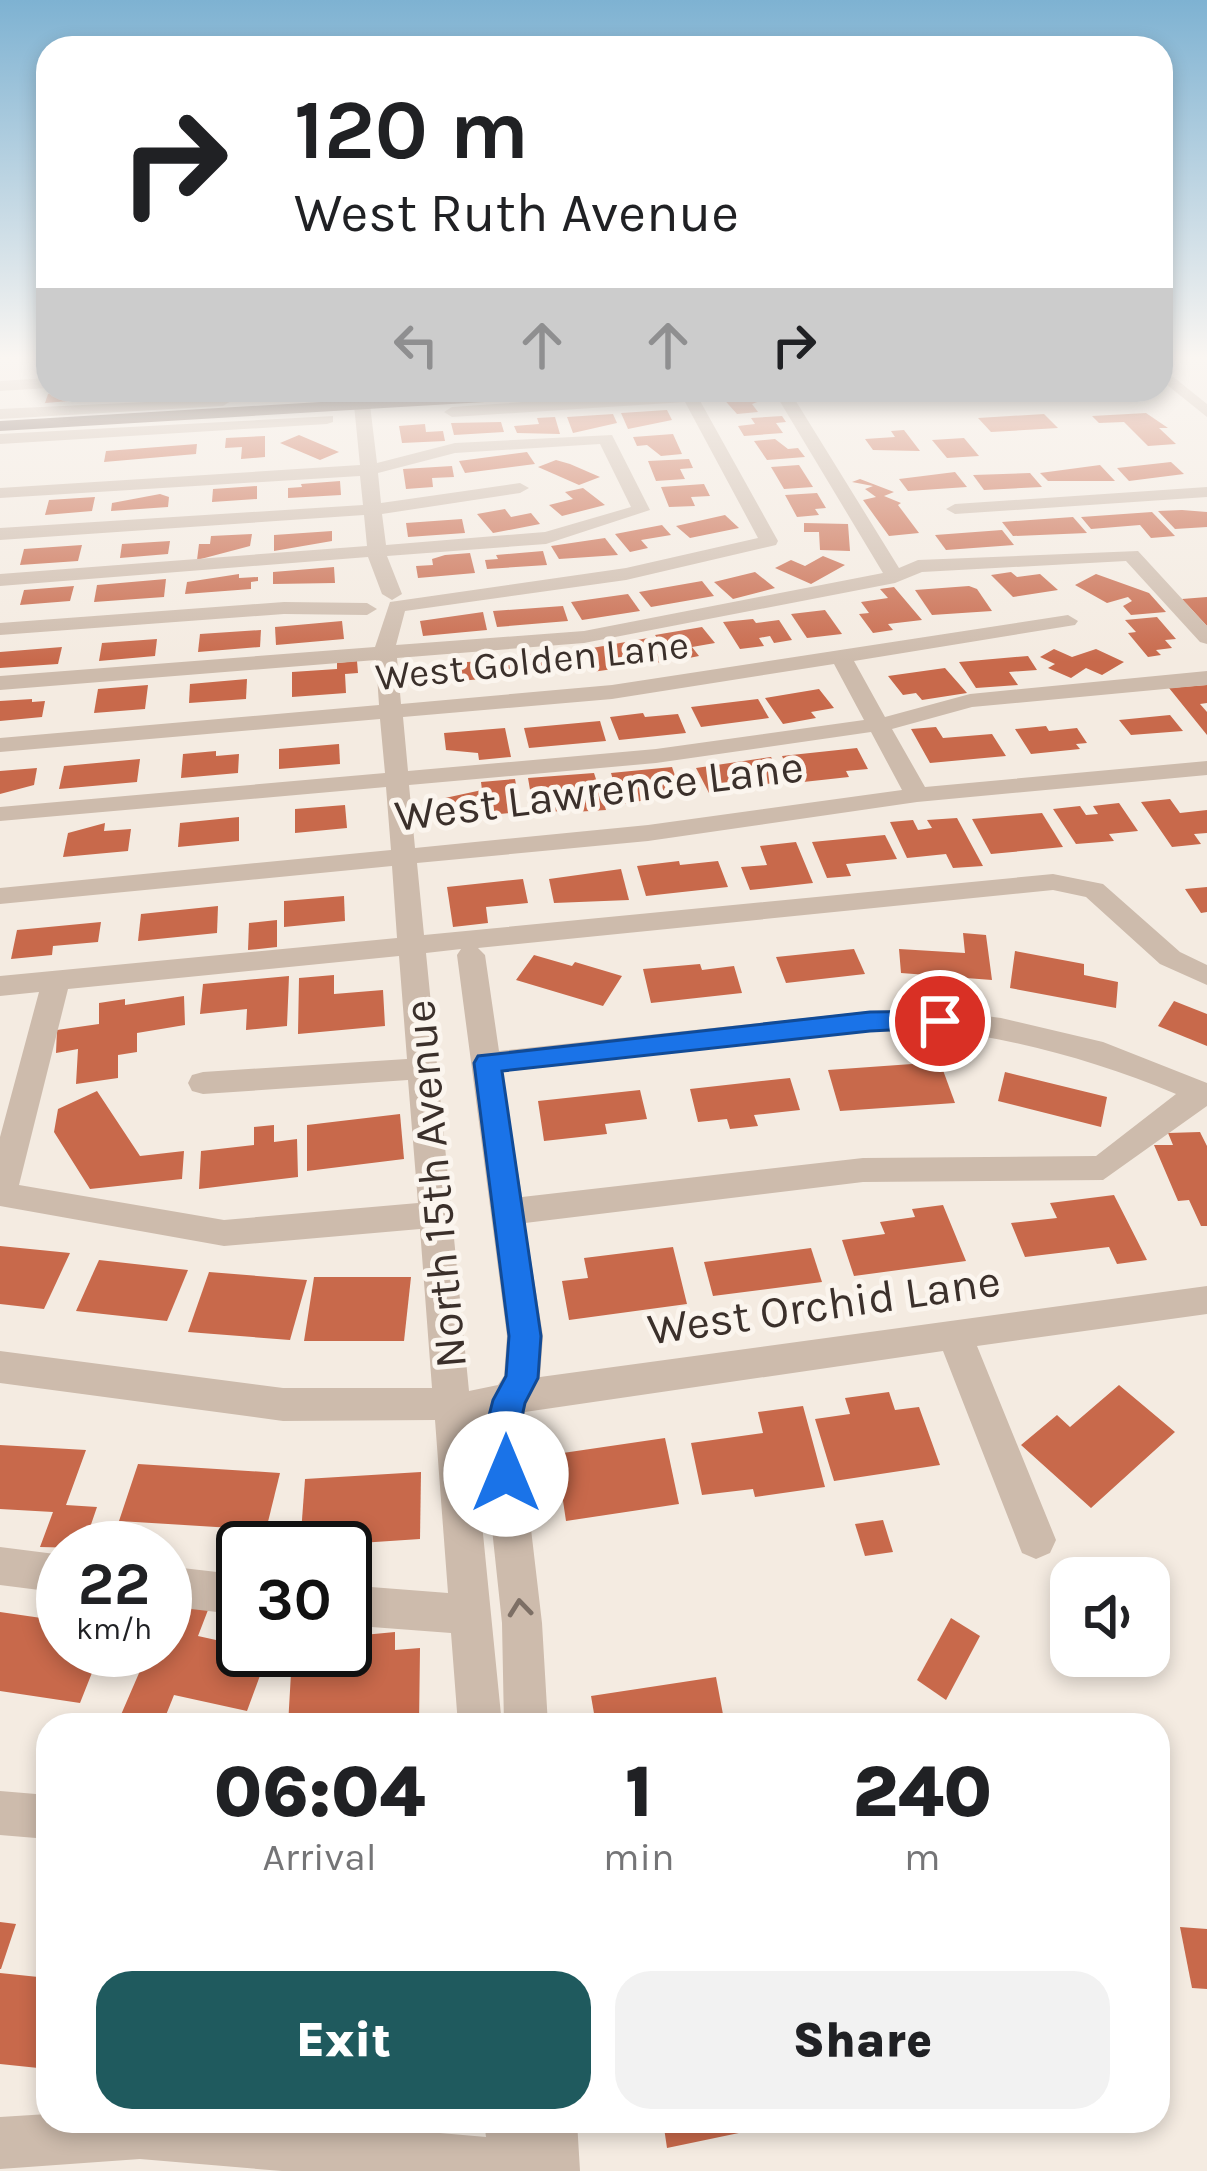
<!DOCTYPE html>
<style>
body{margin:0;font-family:Karla,sans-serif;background:#f2f2f2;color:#202124;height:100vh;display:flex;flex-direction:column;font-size:45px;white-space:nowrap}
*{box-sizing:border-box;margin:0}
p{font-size:39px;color:#757577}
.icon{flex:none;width:66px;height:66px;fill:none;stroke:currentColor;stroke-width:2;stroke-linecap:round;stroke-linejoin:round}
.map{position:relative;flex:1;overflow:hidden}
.details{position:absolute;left:36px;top:1713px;width:1134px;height:420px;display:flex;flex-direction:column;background:#fff;border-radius:36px;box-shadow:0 6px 18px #0003}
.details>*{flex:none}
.top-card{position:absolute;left:36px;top:36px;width:1137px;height:366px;border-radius:36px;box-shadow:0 6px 18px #0003;background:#fff;color:#202124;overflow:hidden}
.fabs{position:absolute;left:1050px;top:1557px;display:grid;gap:24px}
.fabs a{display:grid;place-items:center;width:120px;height:120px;border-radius:24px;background:#fff;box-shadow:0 6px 18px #0003;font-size:60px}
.speed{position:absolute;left:36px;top:1521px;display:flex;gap:24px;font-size:60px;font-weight:700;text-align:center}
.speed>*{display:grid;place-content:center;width:156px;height:156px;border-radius:50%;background:#fff;box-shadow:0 6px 18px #0003;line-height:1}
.speed small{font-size:30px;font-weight:400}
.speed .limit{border:6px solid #111;border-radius:18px;background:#fff;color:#111}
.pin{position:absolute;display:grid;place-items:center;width:102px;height:102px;color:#fff;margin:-51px;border:6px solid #fff;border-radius:50%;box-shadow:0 3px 12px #0007}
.me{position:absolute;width:132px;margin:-66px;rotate:0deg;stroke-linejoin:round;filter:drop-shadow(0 0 9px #0008)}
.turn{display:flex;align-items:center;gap:42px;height:252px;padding:0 60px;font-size:54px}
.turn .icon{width:156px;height:156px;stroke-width:2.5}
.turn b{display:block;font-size:84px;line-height:102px}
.lanes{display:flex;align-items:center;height:114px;padding:0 60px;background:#0003;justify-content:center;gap:60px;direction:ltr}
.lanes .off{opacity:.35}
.eta{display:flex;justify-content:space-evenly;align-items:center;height:204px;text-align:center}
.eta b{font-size:72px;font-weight:800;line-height:84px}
.primary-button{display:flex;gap:24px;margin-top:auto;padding:24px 60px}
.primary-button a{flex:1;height:138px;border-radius:36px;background:#1f5a5e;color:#fff;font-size:48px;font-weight:800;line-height:138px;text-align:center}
.primary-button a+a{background:#f2f2f2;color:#202124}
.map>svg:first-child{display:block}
.building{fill:#c8694b}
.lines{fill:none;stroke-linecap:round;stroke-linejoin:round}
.minor{fill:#cdbbac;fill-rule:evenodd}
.major{fill:#7d675c;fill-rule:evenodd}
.oneway{stroke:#7d6f65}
.route{fill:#1a73e8;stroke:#114b97;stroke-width:3}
.labels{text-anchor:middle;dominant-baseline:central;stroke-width:10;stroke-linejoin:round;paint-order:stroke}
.far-street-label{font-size:39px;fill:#3b302b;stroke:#fbf5ee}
.street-label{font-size:45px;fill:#3b302b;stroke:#fbf5ee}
</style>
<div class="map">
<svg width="1207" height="2171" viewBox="0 0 1207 2171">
<rect width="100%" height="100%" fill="#f4ebe1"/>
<!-- building -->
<g class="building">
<polygon points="63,390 85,390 82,400 45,403 48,394"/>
<polygon points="106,390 149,390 147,397 103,400"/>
<polygon points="1086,390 1111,390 1118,397 1065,400 1060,395 1089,393"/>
<polygon points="765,393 768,398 752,404 758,412 737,414 720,395"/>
<polygon points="667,410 672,420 628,429 621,413"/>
<polygon points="1146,413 1168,428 1159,428 1176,444 1148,446 1124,422 1099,423 1092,416"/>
<polygon points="613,414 617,423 573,433 567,417"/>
<polygon points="1044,414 1058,428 991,432 978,418"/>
<polygon points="782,416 786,422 776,423 783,433 744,436 738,426 755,424 751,418"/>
<polygon points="555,417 560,434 517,433 514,426 539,424 537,418"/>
<polygon points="501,422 504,432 454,435 451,423"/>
<polygon points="425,424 426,432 443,431 445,441 402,443 399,426"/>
<polygon points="904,430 920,451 873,450 865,439 895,437 891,431"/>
<polygon points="673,434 682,454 661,456 647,445 637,446 633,437"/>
<polygon points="299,435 339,452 320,460 280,443"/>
<polygon points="265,436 265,457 241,459 242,447 225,448 226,438"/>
<polygon points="964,438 979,456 947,458 932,440"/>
<polygon points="775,439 788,449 798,448 805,457 767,460 754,441"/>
<polygon points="197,444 196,454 104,462 106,451"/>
<polygon points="527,452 535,464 465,473 459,461"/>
<polygon points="689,459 693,468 680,469 685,479 656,481 648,461"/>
<polygon points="556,460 570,464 600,477 579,485 538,467"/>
<polygon points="1171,462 1184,474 1129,481 1117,468"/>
<polygon points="799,465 813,487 784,489 771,467"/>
<polygon points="1100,465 1115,481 1048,481 1040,473"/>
<polygon points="452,466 454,477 432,478 433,487 406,489 403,469"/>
<polygon points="955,472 967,487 908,491 899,479"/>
<polygon points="1030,473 1042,487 984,490 973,475"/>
<polygon points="860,479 894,492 884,496 901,503 898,505 919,533 889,536 863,500 876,497 865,489 873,486 852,482"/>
<polygon points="340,481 341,495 288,498 288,488 302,487 301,484"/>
<polygon points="704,484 710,496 691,497 695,506 669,507 661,487"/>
<polygon points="257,486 257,499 212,502 213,489"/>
<polygon points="583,488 605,505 562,516 549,505 573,499 565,492"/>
<polygon points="817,493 826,508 815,509 819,515 797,517 785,495"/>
<polygon points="160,494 169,497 168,507 111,511 112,503"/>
<polygon points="95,497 92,511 45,515 49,500"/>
<polygon points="505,509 511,517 531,513 540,524 493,533 477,514"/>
<polygon points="1182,510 1207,512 1207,527 1175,529 1158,511"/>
<polygon points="1152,512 1175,536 1151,538 1140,525 1091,529 1081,517"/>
<polygon points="725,515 739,528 690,538 676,526"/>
<polygon points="1073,517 1087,533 1013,536 1002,522"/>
<polygon points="462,519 465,533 408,537 406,523"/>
<polygon points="804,523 848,524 850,551 820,550 819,532 804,532"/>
<polygon points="662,525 671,535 641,540 648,548 630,552 615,534"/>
<polygon points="1002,530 1014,545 946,550 935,535"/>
<polygon points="332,531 332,541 274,551 274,535"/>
<polygon points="252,534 250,546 197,560 199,544 210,544 211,536"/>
<polygon points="605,538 618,555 559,559 551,546"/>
<polygon points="170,541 168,554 120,558 122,544"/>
<polygon points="82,545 78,561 20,565 24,549"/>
<polygon points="543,551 547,565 487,569 485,560 498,559 496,555"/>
<polygon points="470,553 475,573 418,578 416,566 433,565 432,559 445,555"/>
<polygon points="823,556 845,565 811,584 775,568 791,560 805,566"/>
<polygon points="334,567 335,583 273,584 273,572"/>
<polygon points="755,572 775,588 733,599 714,582"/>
<polygon points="1011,572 1017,577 1040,574 1058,590 1013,597 991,575"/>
<polygon points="239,574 239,578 258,577 258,581 251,582 251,589 185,594 187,582"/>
<polygon points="1096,574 1149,593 1166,612 1131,615 1123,606 1132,601 1128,597 1107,603 1075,585"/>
<polygon points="166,579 164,597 94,602 97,585"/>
<polygon points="702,581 714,596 651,607 639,592"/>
<polygon points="74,586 70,601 20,605 24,590"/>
<polygon points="969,586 977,589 992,611 932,615 915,590"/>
<polygon points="894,587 922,620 888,624 893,630 873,633 859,614 869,613 861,602 888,598 880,589"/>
<polygon points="628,594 640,611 582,620 571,602"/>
<polygon points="1207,597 1207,626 1182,599"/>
<polygon points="563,606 568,621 497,627 493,611"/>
<polygon points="825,610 842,634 807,638 791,614"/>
<polygon points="483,612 487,630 423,636 420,621"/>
<polygon points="1157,617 1176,639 1165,640 1172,648 1156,650 1161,655 1148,657 1128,633 1136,632 1125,620"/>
<polygon points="753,619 756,623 779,620 792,640 774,643 770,636 759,638 764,646 740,649 723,622"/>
<polygon points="342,621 344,639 276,645 275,627"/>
<polygon points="702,627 715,643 692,647 699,656 674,661 655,635"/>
<polygon points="261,630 260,647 198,652 200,634"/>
<polygon points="648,638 662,662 592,672 581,650"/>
<polygon points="157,639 155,656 99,661 102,643"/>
<polygon points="62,647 58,664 0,668 0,652"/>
<polygon points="1054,649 1072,657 1096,649 1124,662 1102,675 1086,668 1071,678 1048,668 1055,664 1040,657"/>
<polygon points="566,651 572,671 508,676 504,656"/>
<polygon points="1028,656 1037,670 1009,672 1018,685 976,688 959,662"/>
<polygon points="493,660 496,678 432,683 430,665"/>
<polygon points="357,661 358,673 345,674 346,693 292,697 292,672 337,669 337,663"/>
<polygon points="945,668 967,693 922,700 916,693 903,695 888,676"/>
<polygon points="247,679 246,699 189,703 190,684"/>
<polygon points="148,685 145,709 94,713 98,689"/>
<polygon points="1207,685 1207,703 1200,704 1207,712 1207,735 1169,688"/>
<polygon points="819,689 834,708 811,712 816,718 783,724 765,698"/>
<polygon points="32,699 32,702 45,701 42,717 0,721 0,701"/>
<polygon points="758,699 769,718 701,727 691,707"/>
<polygon points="643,713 645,717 678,714 686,733 619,740 610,717"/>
<polygon points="1170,715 1183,731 1131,735 1119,720"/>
<polygon points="600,721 606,741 529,748 524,728"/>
<polygon points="1046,726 1049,731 1077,728 1087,743 1076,744 1080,749 1031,754 1015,729"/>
<polygon points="936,727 943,738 992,734 1006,756 930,763 911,729"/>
<polygon points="505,728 511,757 479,760 478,753 446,750 444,733"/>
<polygon points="339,744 340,764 279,769 279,749"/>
<polygon points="857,748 868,769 846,771 849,777 794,783 782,756"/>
<polygon points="216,751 216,756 239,754 238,773 181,778 183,754"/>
<polygon points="771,757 786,781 709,793 696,768"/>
<polygon points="140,759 137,782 59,789 64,766"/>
<polygon points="672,767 681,793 620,805 611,773"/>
<polygon points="37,768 34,785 0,794 0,771"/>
<polygon points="594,773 606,810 574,812 571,797 560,798 562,811 534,813 528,778"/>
<polygon points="515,779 521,812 448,819 445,798 482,790 481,782"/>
<polygon points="1170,799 1180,813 1207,810 1207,833 1194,834 1201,844 1172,847 1141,802"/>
<polygon points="1119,803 1138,831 1109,834 1114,841 1076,844 1053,809 1080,806 1086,815 1098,814 1093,806"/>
<polygon points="345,805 347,828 295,833 295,809"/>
<polygon points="1042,813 1063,847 991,854 972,819"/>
<polygon points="239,817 239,841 178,847 180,823"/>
<polygon points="957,818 983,866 953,868 946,854 907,858 890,822 913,820 918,830 932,828 927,820"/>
<polygon points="105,823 104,831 131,829 128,851 63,857 68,833"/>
<polygon points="885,835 897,859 846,864 851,876 827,878 812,842"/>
<polygon points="796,842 813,883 750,890 741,867 767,865 760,846"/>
<polygon points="679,861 680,865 718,861 728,887 646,896 637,866"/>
<polygon points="621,869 629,900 554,903 549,879"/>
<polygon points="523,879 528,903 486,907 488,923 453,927 447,887"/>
<polygon points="1207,887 1207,912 1201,913 1185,889"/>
<polygon points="344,896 345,921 284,927 284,901"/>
<polygon points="218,906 217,933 138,941 141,914"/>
<polygon points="277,920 277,947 248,950 249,923"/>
<polygon points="101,922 98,942 53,946 52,955 11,959 17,930"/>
<polygon points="963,933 986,935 992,980 901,973 899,949 965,953"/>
<polygon points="854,949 865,974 786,983 776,957"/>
<polygon points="1015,951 1084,964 1084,975 1118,982 1116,1008 1010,988"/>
<polygon points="534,955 572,966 575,962 622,976 603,1006 516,980"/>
<polygon points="700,964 702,970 734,966 742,993 651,1003 643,969"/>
<polygon points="334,975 334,994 383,990 385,1026 298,1034 299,978"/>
<polygon points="289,976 287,1026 246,1030 247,1009 200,1014 203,984"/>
<polygon points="184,996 185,1025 137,1033 137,1052 118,1055 118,1078 76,1084 78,1049 56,1053 57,1030 99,1024 99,1003 125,999 125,1005"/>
<polygon points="1174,1001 1207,1014 1207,1046 1158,1026"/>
<polygon points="940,1062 955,1103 840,1111 828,1070"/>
<polygon points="1005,1072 1107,1097 1101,1127 998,1101"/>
<polygon points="790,1078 800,1110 754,1115 758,1126 730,1129 727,1119 698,1122 690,1089"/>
<polygon points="640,1090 647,1119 605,1124 607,1134 544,1141 538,1101"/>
<polygon points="97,1091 140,1156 184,1151 182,1179 90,1189 54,1132 58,1109"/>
<polygon points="400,1114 404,1159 307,1171 307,1125"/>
<polygon points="274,1125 274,1142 297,1139 298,1177 199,1189 201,1151 254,1145 254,1127"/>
<polygon points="1200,1132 1207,1146 1207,1226 1201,1226 1189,1200 1178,1201 1154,1145 1173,1145 1168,1133"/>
<polygon points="1114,1195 1147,1260 1117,1264 1109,1247 1025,1257 1011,1223 1057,1218 1050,1203"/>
<polygon points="943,1205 966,1261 854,1276 842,1240 885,1234 880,1222 915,1217 912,1209"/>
<polygon points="0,1246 70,1253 44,1309 0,1304"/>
<polygon points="673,1247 687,1304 569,1320 562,1281 588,1278 584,1258"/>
<polygon points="811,1248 822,1282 713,1296 704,1262"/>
<polygon points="99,1260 188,1270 167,1321 76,1311"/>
<polygon points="209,1272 307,1280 290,1340 188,1332"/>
<polygon points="314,1277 411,1277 404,1341 304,1341"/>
<polygon points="1119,1385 1175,1432 1091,1508 1021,1445 1057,1415 1070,1427"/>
<polygon points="889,1392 895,1410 919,1407 940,1465 834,1481 815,1419 850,1414 845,1398"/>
<polygon points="803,1406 825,1487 755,1497 753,1489 702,1495 691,1443 763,1433 758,1412"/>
<polygon points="665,1438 679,1504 566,1521 556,1454"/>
<polygon points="0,1445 86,1450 66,1505 97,1507 83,1548 40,1547 53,1512 0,1509"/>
<polygon points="138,1464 280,1473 266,1530 119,1521"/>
<polygon points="421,1472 420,1539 300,1547 305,1479"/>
<polygon points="883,1520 893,1552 865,1556 855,1524"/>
<polygon points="169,1602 208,1610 198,1636 243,1646 243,1650 269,1651 247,1711 174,1695 162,1725 120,1717 149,1650 165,1650"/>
<polygon points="0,1612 62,1621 54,1639 63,1640 63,1650 101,1650 80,1703 0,1691"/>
<polygon points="951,1618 980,1636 946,1700 917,1680"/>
<polygon points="395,1632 395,1650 420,1648 419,1725 288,1725 292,1656 352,1651 353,1636"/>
<polygon points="716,1677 725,1725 596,1725 591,1696"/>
<polygon points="0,1922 16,1924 1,1969 0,1969"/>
<polygon points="1180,1927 1207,1929 1207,1989 1192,1988"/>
<polygon points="0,1973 48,1978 48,2069 0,2064"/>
<polygon points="663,2121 787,2121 787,2123 667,2148"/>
</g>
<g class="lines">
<!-- minor -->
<g class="minor">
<polygon points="1161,367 1207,404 1207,417 1161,380"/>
<polygon points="48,378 48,388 0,391 0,381"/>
<path d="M694,390l84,151 -2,4 -150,35 -221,31 -9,34 188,-14 299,-58 -110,-183h16l110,178 19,-8 220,-9 69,75v18l-7,-2 -74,-81 -204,11 -27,11 -311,60 -187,15 4,46 211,-19 456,-70 10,6 -3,4 -221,36 31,56 85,-23 237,-23v14l-235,22 -80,22 33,58 282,-26v14l-290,27 -269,39 -231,22 7,72 629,-61 50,10 77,68 27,13v20l-47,-21 -74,-67 -33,-7 -575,58 7,7 14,96 371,-40 71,-1 60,8 102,24 104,41v23l-104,74 -240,2 -338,41 18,113 -3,41 667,-91v28l-230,32 79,194 -6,13 -14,6 -14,-6 -79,-202 -418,61 -5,23 22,188 6,102h-44l-2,-102 -20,-188 4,-15 -14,3 30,302h-44l-7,-92 -106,-8v-40l103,8 -13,-173 -152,1 -283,-38v-32l283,37h149l-12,-159 -196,17 -224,-40v-69l39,-145 -39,4v-20l397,-38 -5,-72 -392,38v-16l391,-38 -5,-63 -386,34v-14l385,-34 -5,-54 -380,33v-14l379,-33 -3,-45 -376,30v-14l375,-29 15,-45 236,-34 132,-30 -73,-136 -233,15 -8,-5 8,-5zM834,664l30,56 -208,29 -248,22 -5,-54 209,-18zM871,732l31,58 -254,35 -233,23 -6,-63 247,-22zM461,949l-4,6 50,381 -3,40 -6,9 -29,6 -43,-438zM399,956l8,103 -204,13 -11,3 -4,8 4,8 11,3 205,-14 10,123 -194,17 -205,-35 49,-196zM941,1030c83,11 158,32 235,64l-80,62 -233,2 -341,39 -20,-125 368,-41z"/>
<polygon points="229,398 231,401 223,406 0,419 0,409"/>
<path d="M362,400l8,5 7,58 78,-20 157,-8 38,75 -104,34 -159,12 15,38 -10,6 -10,-6 -14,-37 -368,29v-12l367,-28 -3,-31 -364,25v-12l363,-23 -3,-29 -360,22v-10l360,-23 -6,-60zM600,444l31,63 -86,25 -159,13 -4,-31 138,-21 9,-5 -9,-5 -139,20 -3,-30 77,-20z"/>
<polygon points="333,416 333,422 327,424 0,444 0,434"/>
<polygon points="1207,487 1207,497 955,514 946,509 955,504"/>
<polygon points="284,602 367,603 377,609 367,615 284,614 0,635 0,623"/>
<polygon points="0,1547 63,1555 63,1593 0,1585"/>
<polygon points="165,1566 243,1575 243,1615 165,1606"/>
<polygon points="0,1791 48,1795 48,1839 0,1835"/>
<polygon points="48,2114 48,2121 302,2121 486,2137 484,2121 577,2121 580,2171 282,2171 140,2159 0,2169 0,2117"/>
</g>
<!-- major -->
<polygon class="major" points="521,390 609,390 601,395 0,431 0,421"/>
</g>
<!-- one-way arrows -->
<defs><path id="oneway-chevron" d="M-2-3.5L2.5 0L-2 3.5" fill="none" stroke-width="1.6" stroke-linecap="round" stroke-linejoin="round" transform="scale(3)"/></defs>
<use class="oneway" href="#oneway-chevron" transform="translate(520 1608) rotate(-96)"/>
<!-- sky -->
<linearGradient id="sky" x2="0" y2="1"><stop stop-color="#7eb2d2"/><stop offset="0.54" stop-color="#faf6f2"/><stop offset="1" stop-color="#faf6f2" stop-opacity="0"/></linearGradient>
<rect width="1207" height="662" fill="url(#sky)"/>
<!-- route -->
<polygon class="route" points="940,1011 950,1014 954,1021 950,1027 870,1031 502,1071 541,1336 538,1378 525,1403 518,1435 523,1474 518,1485 506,1490 493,1485 484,1435 493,1400 506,1376 509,1336 474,1063 478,1056 870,1012"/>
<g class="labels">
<!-- far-street labels -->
<g class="far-street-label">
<text transform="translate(532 661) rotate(-6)">West Golden Lane</text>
</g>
<!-- street labels -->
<g class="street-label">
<text transform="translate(599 791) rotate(-7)">West Lawrence Lane</text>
<text transform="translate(435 1184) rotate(-95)">North 15th Avenue</text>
<text transform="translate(824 1305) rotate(-8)">West Orchid Lane</text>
</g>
</g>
</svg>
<div class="fabs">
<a><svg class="icon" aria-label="sound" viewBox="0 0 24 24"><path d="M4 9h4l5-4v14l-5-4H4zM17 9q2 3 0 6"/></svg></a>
</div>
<div class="speed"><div>22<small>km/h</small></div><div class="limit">30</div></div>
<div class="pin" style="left:940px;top:1021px;background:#d93025"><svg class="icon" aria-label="arrive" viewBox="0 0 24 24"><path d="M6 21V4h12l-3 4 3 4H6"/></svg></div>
<svg class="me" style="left:506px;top:1474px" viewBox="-20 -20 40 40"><circle r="19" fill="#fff"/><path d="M0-13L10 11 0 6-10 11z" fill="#1a73e8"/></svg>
<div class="top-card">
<div class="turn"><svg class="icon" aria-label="right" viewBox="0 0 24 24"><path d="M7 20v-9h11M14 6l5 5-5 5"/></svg><div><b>120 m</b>West Ruth Avenue</div></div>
<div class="lanes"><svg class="icon off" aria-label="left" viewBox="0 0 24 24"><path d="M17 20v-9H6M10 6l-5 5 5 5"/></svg><svg class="icon off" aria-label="ahead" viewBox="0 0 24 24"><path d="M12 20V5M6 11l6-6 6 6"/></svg><svg class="icon off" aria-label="ahead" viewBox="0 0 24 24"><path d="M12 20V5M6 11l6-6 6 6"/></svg><svg class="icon" aria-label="right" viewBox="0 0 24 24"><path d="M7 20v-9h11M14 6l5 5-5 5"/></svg></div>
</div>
<section class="details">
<div class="eta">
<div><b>06:04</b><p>Arrival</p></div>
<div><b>1</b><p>min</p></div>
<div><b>240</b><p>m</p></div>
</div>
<div class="primary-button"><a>Exit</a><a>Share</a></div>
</section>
</div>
